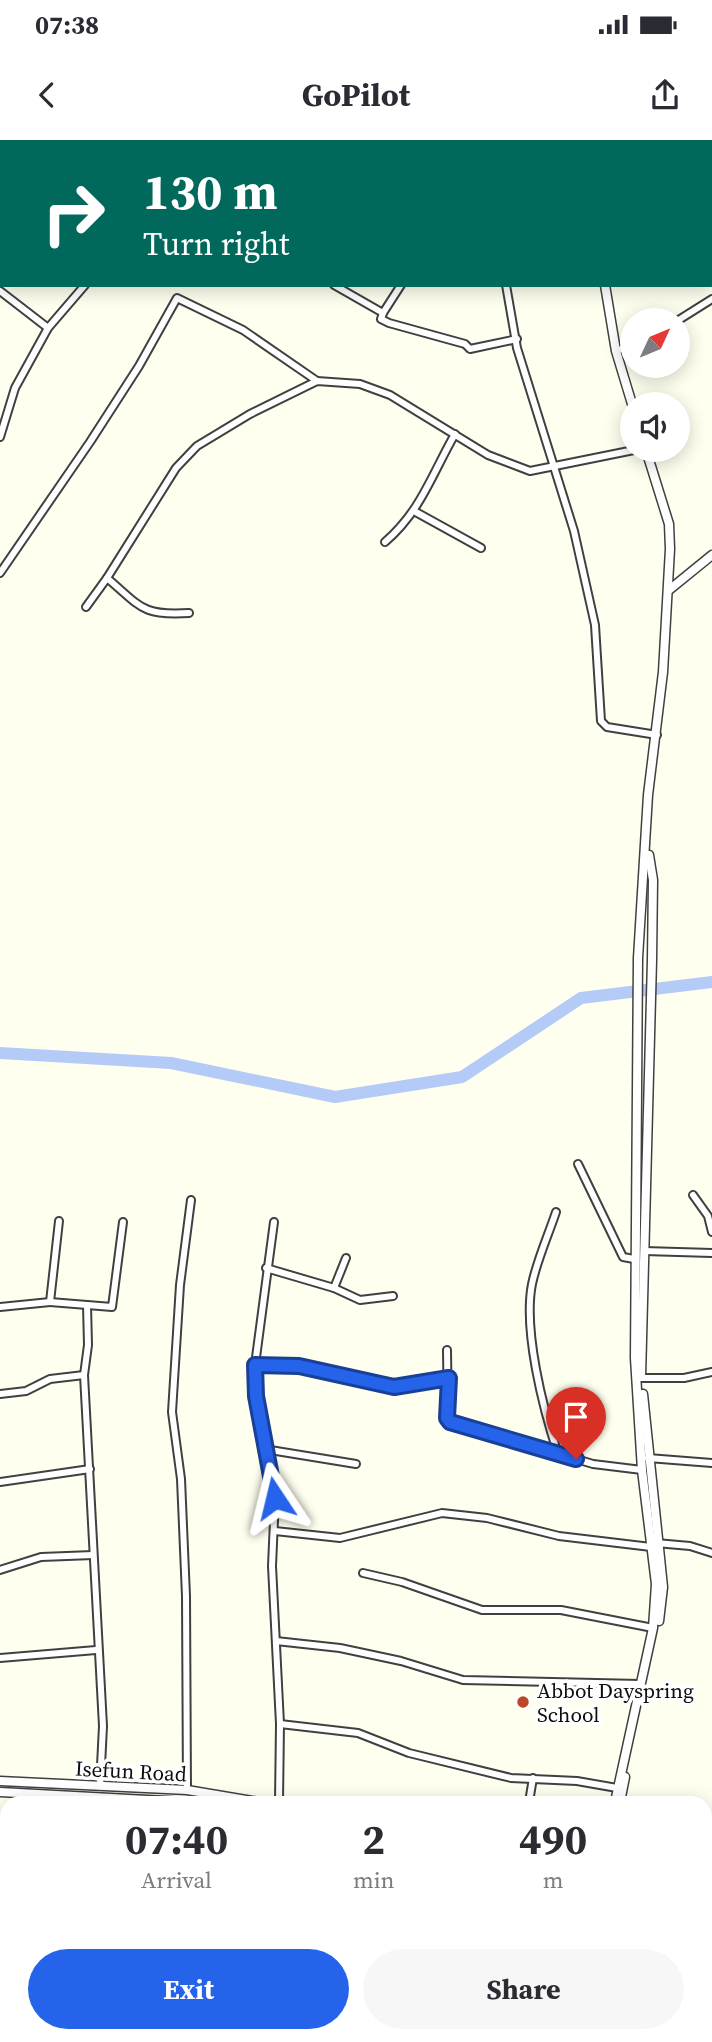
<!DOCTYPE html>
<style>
body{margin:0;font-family:"Source Serif 4",serif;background:#f7f7f7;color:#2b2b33;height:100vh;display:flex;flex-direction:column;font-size:26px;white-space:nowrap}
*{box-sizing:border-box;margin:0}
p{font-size:23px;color:#7c7c81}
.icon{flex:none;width:38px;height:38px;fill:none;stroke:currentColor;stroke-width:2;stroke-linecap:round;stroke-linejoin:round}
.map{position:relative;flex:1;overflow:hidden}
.details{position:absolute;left:0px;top:1656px;width:712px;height:247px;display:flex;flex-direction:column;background:#fff;border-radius:21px 21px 0 0;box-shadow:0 4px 18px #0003}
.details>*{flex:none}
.guide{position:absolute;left:0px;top:0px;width:712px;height:147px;box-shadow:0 4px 18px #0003;background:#00695c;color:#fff;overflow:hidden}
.needle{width:46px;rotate:46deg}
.fabs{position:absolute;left:620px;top:168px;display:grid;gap:14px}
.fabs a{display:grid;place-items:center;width:70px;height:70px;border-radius:50%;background:#fff;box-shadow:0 4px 18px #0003;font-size:35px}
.pin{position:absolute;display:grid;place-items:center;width:60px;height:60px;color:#fff;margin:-72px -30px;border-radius:50% 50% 50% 0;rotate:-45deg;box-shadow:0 0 7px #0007}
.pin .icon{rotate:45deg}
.me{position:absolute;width:77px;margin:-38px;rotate:350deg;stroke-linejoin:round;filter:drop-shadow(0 0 5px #0008)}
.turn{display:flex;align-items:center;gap:24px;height:147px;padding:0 28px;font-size:32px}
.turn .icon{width:91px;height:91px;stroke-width:2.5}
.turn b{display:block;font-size:49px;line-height:60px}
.eta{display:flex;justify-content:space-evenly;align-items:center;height:119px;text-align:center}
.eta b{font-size:42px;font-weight:700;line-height:49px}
.primary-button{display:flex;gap:14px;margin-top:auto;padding:14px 28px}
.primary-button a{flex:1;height:80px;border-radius:42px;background:#2563eb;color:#fff;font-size:28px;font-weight:700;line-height:80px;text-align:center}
.primary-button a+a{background:#f7f7f7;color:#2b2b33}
.status{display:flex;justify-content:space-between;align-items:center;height:49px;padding:0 35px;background:#fff;direction:ltr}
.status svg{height:19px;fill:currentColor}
header{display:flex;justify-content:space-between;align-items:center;height:91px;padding:0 28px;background:#fff;font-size:32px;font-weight:700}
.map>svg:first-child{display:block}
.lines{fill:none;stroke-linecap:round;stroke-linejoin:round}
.river{stroke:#b3cbf6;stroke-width:12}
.minor-casing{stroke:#404040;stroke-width:10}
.tertiary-casing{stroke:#404040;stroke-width:11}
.minor{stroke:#fff;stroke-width:6}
.tertiary{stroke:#fff;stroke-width:8}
.route-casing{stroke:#184099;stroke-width:18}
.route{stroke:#2563eb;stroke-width:12}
.poi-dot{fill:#bc4726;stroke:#fff;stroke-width:2.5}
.labels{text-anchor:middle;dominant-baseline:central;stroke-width:7;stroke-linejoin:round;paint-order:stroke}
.poi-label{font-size:21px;fill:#0d0d0d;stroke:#fff;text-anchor:start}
.street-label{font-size:21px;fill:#0d0d0d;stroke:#fff}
</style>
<div class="status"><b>07:38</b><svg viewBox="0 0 49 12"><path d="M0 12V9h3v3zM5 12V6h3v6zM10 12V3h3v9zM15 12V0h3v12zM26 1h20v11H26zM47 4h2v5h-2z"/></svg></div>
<header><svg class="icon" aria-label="back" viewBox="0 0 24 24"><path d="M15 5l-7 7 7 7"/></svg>GoPilot<svg class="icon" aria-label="share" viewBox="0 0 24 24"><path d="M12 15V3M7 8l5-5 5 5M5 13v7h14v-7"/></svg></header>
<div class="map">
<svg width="712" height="1902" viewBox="0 0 712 1902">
<rect width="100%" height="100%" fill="#feffee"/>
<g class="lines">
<!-- river -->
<polyline class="river" points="0,913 171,923 335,957 462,937 581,858 712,842"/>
<!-- minor casing -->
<g class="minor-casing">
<g id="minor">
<polyline points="241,2 242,0"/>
<polyline points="490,2 490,0"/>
<polyline points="686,2 686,0"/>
<polyline points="0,8 2,6"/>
<polyline points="710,93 712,93"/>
<polyline points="0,117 2,114"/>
<polyline points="334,145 383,173 381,179 389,183 465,204 470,209 517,199"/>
<polyline points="506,145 517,208 574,391 595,485 601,581 607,587 657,595"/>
<polyline points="0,151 48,188"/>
<polyline points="383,173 401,145"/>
<polyline points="677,181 712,159"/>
<polyline points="616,211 632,205"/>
<polyline points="0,297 15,248 48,188 85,145"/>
<polyline points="414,371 481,408"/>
<path d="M385,402c36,-31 47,-68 70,-108"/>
<polyline points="0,433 90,302 139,226 177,158 243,190 317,241"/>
<polyline points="107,438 176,328 197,306 250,274 317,241 360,244 390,255 488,315 530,331 634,310"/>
<path d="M86,467l21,-29c34,29 35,38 82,35"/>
<polyline points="578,1024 623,1117 634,1119"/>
<polyline points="693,1055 708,1076 712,1092"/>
<path d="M556,1072c-8,24 -19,48 -24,72 -9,46 11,125 26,170"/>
<polyline points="59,1081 50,1162 112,1167 123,1082"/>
<polyline points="274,1082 255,1225 256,1256 275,1358 272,1426 280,1584 279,1662"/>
<polyline points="644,1111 712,1113"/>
<polyline points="266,1128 334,1148 346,1118"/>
<polyline points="334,1148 360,1160 393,1156"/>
<polyline points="87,1165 88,1205 84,1235 103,1586 100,1646"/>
<polyline points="0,1167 50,1162"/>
<polyline points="447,1210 448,1281 593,1324 642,1330"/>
<polyline points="255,1225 299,1226 394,1247 449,1238"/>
<polyline points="641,1238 684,1238 712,1232"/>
<polyline points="0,1254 26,1251 50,1239 84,1235"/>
<polyline points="264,1309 356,1324"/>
<polyline points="648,1318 712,1323"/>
<polyline points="0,1342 90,1329"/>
<polyline points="275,1391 340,1398 442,1373 487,1378 559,1396 651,1407"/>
<polyline points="656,1403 690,1406 712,1413"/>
<polyline points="0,1430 41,1417 93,1415"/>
<polyline points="363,1433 402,1442 482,1470 561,1470 653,1488"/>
<polyline points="276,1501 340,1508 401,1521 463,1540 640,1544"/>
<polyline points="0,1518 96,1510"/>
<polyline points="280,1584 358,1593 409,1613 511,1638 577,1641 617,1648"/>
<polyline points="187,1650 186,1456 181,1339 172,1272 180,1145 191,1060"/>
<polyline points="529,1662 533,1638"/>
<polyline points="705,1684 712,1682"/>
<polyline points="705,1770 712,1773"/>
<polyline points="89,1895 91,1902"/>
<polyline points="182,1895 184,1902"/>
<polyline points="271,1895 272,1902"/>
<polyline points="359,1895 361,1902"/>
<polyline points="416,1895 417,1902"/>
<polyline points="500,1895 501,1902"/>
<polyline points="590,1895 596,1902"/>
<polyline points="0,1898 1,1902"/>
<polyline points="20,1902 51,1895"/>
</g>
</g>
<!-- tertiary casing -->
<g class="tertiary-casing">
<g id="tertiary">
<polyline points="521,0 525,2"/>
<polyline points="605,145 616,211 632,264"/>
<polyline points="669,450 712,415"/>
<polyline points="641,1237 652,820 653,740 649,715"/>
<polyline points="643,1254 663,1447 659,1481"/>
<polyline points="0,1641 187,1650 259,1662"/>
<polyline points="0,1652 185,1662"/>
<polyline points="615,1662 653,1488 656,1444 642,1330 635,1218 638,818 648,655 663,532 670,409 669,384 646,310"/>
<polyline points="620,1662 625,1637"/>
<polyline points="705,1808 712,1810"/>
<polyline points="705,1818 712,1821"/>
</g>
</g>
<!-- minor -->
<use href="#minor" class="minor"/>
<!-- tertiary -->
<use href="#tertiary" class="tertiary"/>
</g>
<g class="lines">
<!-- route casing -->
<g class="route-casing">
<polyline id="route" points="275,1358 256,1256 255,1225 299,1226 394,1247 449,1238 447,1278 450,1282 576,1319"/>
</g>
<!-- route -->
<use href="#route" class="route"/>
</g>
<!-- markers -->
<circle class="poi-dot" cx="523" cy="1562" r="7"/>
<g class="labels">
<!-- poi labels -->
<g class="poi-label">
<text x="537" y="1550">Abbot Dayspring<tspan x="537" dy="24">School</tspan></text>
</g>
<!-- street labels -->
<g class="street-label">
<text transform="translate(131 1631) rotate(3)">Isefun Road</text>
</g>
</g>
</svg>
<div class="fabs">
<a><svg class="needle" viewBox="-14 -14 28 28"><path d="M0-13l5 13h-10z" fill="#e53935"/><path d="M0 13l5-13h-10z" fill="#7c7c81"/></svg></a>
<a><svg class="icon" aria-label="sound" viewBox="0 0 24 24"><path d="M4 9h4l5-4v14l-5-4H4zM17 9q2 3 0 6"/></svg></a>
</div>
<div class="pin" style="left:576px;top:1319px;background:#d93025"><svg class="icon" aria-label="arrive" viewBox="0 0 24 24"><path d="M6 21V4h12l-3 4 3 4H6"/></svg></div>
<svg class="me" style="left:275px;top:1358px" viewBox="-20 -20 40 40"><path d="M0-17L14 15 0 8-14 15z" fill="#2563eb" stroke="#fff" stroke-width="4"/></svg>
<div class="guide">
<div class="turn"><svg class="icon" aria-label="right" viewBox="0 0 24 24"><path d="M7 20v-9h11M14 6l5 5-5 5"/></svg><div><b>130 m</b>Turn right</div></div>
</div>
<section class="details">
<div class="eta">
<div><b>07:40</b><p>Arrival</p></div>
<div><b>2</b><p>min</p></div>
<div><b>490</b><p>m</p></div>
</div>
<div class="primary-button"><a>Exit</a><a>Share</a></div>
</section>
</div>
